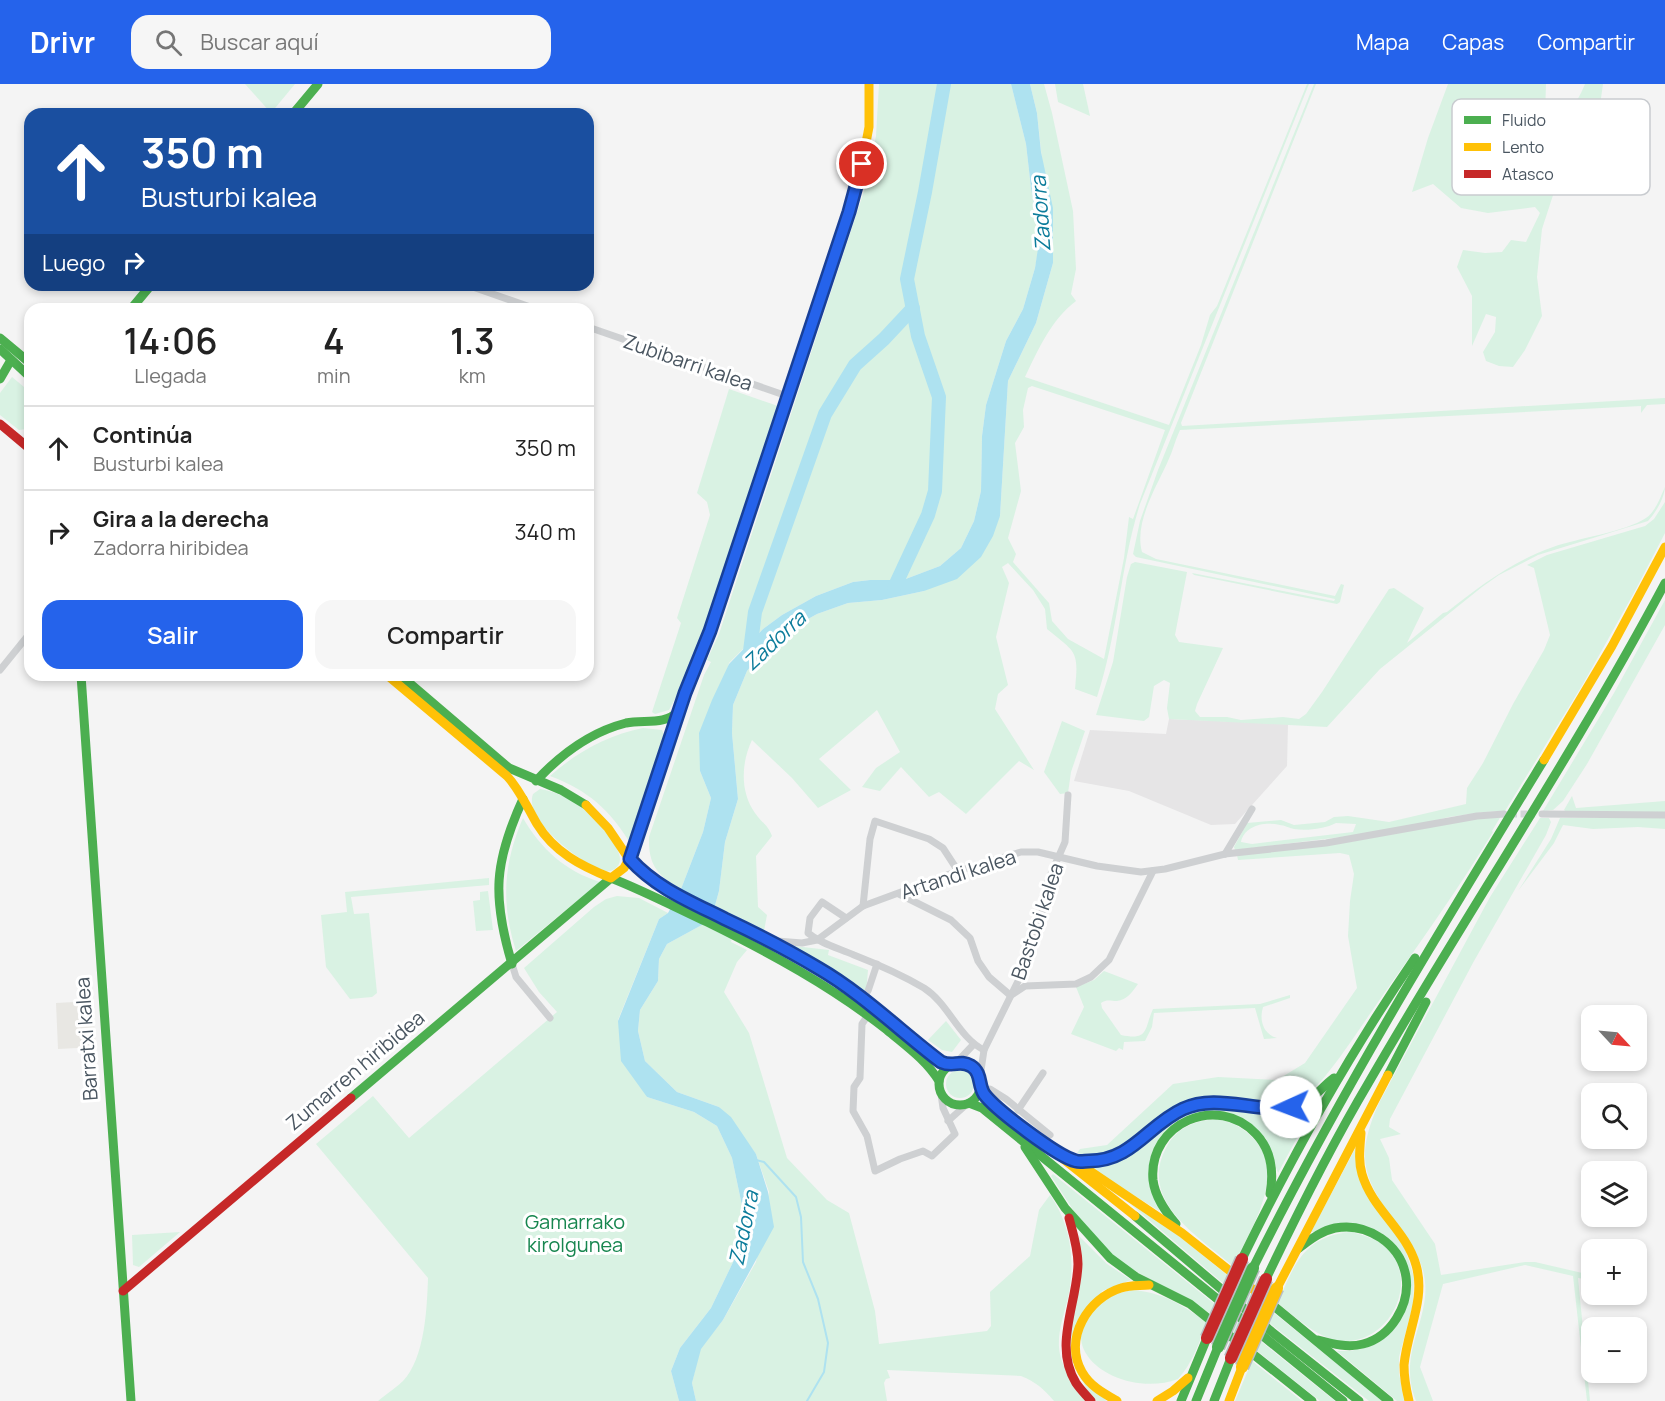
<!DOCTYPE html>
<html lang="es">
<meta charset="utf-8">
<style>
body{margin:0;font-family:Manrope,sans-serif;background:#f6f6f6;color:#222;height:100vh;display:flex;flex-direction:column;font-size:22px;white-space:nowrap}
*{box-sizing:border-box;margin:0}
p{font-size:20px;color:#767676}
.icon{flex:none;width:33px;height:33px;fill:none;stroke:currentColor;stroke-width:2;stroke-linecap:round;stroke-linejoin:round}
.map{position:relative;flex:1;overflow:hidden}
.panel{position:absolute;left:24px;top:219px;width:570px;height:378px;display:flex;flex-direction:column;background:#fff;border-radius:18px;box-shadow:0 3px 9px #0003}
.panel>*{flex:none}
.banner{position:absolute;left:24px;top:24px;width:570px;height:183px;border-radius:18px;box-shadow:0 3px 9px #0003;background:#1a4fa0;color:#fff;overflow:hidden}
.needle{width:39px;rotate:116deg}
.buttons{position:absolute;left:1581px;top:921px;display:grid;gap:12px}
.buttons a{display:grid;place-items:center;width:66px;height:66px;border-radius:12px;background:#fff;box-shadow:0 3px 9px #0003;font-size:30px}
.pin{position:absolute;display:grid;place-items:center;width:51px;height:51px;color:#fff;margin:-26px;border:3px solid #fff;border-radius:50%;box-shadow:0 2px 6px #0007}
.me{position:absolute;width:66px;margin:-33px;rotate:268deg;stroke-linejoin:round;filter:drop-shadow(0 0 4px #0008)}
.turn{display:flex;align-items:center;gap:21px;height:126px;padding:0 18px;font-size:27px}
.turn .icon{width:78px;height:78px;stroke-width:2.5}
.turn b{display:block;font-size:42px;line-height:51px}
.then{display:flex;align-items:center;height:57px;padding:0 18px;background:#0003;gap:12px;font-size:22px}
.eta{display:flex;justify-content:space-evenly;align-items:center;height:102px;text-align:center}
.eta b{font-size:36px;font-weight:600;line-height:42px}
.primary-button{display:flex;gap:12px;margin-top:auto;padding:12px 18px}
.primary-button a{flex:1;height:69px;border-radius:18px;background:#2563eb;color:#fff;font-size:24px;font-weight:600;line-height:69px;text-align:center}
.primary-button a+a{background:#f6f6f6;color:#222}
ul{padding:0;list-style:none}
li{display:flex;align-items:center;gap:18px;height:84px;padding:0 18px;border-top:2px solid #e0e0e0}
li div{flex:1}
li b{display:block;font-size:22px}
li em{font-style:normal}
header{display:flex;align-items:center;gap:36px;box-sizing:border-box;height:84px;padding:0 30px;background:#2563eb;color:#fff}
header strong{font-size:28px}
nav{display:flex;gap:33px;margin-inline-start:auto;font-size:21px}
.search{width:420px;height:54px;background:#f6f6f6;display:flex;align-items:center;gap:15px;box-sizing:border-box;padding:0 21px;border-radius:18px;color:#767676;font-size:22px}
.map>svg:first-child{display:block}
.commercial{fill:#e8e7e3}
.education{fill:#e6e5e6}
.green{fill:#d9f2e3;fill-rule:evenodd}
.water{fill:#aee2f0}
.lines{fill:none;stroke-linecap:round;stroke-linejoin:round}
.stream{stroke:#aee2f0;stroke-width:2}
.river{stroke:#aee2f0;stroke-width:14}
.street-tunnel{stroke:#d2d4d7;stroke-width:7;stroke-dasharray:7 3.5;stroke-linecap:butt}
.street{stroke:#ced0d2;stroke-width:7}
.fast{stroke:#4caf50;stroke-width:9}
.slow{stroke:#ffc107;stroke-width:9}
.jam{stroke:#c62828;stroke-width:9}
.fast-bridge-casing{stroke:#b9bec3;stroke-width:15;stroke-linecap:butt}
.slow-bridge-casing{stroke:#b9bec3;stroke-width:15;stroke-linecap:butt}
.jam-bridge-casing{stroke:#b9bec3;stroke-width:15;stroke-linecap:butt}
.fast-bridge{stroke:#4caf50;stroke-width:12}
.slow-bridge{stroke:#ffc107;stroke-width:12}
.jam-bridge{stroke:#c62828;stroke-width:12}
.route-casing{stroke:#184099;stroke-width:15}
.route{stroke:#2563eb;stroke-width:10}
.labels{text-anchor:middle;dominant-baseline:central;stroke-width:6;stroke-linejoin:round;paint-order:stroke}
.street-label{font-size:20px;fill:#4a5661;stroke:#fff}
.park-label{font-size:20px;fill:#17864f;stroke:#fff}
.water-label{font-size:21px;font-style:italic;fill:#0c7c9b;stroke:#fff}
.key{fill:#fff;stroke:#c9ccd0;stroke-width:1.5}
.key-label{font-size:16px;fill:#4a5661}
</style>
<header>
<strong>Drivr</strong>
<div class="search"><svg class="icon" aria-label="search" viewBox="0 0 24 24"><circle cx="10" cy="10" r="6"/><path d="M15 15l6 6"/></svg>Buscar aquí</div>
<nav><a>Mapa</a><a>Capas</a><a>Compartir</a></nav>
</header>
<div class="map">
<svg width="1665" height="1317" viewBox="0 0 1665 1317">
<rect width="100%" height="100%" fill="#f4f4f4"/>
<!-- commercial -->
<polygon class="commercial" points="92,917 96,963 58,965 56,919"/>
<!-- education -->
<polygon class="education" points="1169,635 1288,640 1287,682 1235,740 1211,741 1129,707 1074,697 1090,646 1166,650"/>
<!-- green -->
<g class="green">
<polygon points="245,0 295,0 271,29"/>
<path d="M879,0h132l15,60 5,44 10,47 -6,33 -12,41 -17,32 -20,64 -4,31 -1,55 -7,30 -13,27 -21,18 -37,14h-33l-17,2 -37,14 -34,19 -19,14 -34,34 -29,108 11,27 -8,34 -22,57c-23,-13 -33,-24 -32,-52l55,-162 7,-13 -4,-2 12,-26 147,-449 10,-49z"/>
<path d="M1030,0h14l8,29 21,98 3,58 -5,25 5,7c-25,19 -38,49 -51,76l144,48 32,-80 9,-30 7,-9 90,-222h2l-169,420c-20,63 -22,130 -43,193l-22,-8c4,-39 1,-36 -28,-60l-2,-20 -12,-19 -25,-27 -6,4 7,16 -13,54 12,48 -10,9 -3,15 39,61 -15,-9 -53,53 -27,-22 -10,5 -28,-30 -21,24 -18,-4 14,-19 24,-16 -23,-42 -58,49 32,31 -33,18 -26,-30 -40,-38c-11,23 -12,52 3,73 6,9 13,12 17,23l-16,20 2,51 9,8 -3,16 -27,-14 -6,25 16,8 -10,12 -13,30 25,41 38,125 40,42 22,13 26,98 4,33 108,-13 4,-5 -1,-34 40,-36 9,-46 11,-15c22,31 26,70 17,107 -4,15 -9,30 -8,45 1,20 16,38 26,54h-31c-10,-12 -18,-19 -33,-25l-134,-6 3,8 -4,1 -2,4 3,18h-191l-4,-18 8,-34 23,-29 33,-58 13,-70 -13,-38 -37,-47 -42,-15 -32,-31 -7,-30 2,-21 18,-29 1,-22 8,-15 44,-24 8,-29 6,-49 13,-43 -6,-66 1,-28 14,-34 16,-20 29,-23 25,-14 31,-11 34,-3 42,-9 76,-75 8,-135 28,-58 17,-60 -16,-150zM1032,302l133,44 -32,89 -4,-2 -5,41 -20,101 -36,-20 -16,-18 -3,-18 -36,-41 3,-8 -8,-16 13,-47 -6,-48 9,-16 -1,-17 5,-22z"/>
<polygon points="1055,0 1083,0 1090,32 1058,18"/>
<path d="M1314,0h2l-135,339 1,3 483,-28v6l-18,1 -6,8v-7l-461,24c-5,10 -7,21 -12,31 -12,27 -34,61 -26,91l14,7 179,37 6,-12 3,1 -4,17 -3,2 -143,-29 -2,-2 142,28 1,-2 -199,-42 -3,-3 7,-33 18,-51z"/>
<path d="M1448,0h98l-1,31 -8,11 -6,13v12l5,3c16,-16 41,-49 49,-70h18l-3,21 -14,15 -13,26 2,16 -20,27 -13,40 -5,48 5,39 -17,34 -12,17 -14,-1 -13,-5 -3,-9 12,-20 1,-15 -10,-3 -14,32v-50l-15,-29 6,-17 22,3 17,-1 9,-12 15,2 14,-29 -5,-6 -47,6 -27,-5 -28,-24 -21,8 16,-54z"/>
<polygon points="12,293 30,308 30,340 26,345 19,346 0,331 0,309"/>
<polygon points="729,305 778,322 705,544 680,611 677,611 669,626 655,630 652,628 681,539 677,534 710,431 707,418 697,409"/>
<path d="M1665,403c-1,12 -9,25 -17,34l-110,34 -39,20 -17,12 -102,82 -53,58 -158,-8 -2,-11 3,-25 -6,-3 -10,6 -5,31 -5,4 -48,-6 17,-53 14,-85 4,-13 4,-2 52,10 -12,63 4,7 44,6 -26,56 -2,7 5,6h27l14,3 42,-3 16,2 7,-5 16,-22 67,-103 5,-1 30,20 -17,35 36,-30 4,-1c33,-26 66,-51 106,-65 25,-9 72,-15 93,-29 10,-7 14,-20 19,-31z"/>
<path d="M1665,418v31l-30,58 -52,93 -78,127 -21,1 -35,5 -59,14 -155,19 -1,-3 13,-24 34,-3 13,5 31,-3 9,-5 14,-1 41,6 77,-18 1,-16 16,-25 30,-59 31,-54 6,-15 -16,-67 -7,-3 20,-10 98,-29 9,-7zM1336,739l20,1 -3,8 -101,12 -11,-2c3,-16 23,-21 39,-17 4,0 9,3 14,4 12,2 31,0 42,-6z"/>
<polygon points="1665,516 1665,541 1587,680 1563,717 1553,726 1543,727 1614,609"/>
<polygon points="1062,637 1085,647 1071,688 1068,709 1060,710 1044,688"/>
<path d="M643,644l19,2 4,9 -35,105c-22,-35 -42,-53 -81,-68 27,-24 58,-41 93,-48z"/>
<path d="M540,705c21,3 47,18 59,35 7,9 29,32 18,43 -4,4 -8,5 -13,4 -22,-7 -81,-51 -71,-77z"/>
<polygon points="1572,712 1576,724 1665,717 1665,729 1566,728 1564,726"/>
<path d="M1501,732l-9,15 1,1c-34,56 -72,109 -110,163 -20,28 -39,59 -61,85 -8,9 -18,18 -30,21 -37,11 -76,-14 -112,3 -36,16 -57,62 -103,49l3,-4 27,-4 66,-61 45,-7 59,3 28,-17 52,-75 -9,-52 2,-35 4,-27 -5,-19 -9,-2 -102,7 -1,-5 112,-13 132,-24z"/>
<path d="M523,734c18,31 42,53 77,64l-84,69c-15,-48 -13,-86 7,-133z"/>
<path d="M1540,734h9l2,4 -5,13 -72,126 -84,158 -1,8 12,7 -21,5 9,19 3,22 43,64 6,31 84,-13h10l56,13v5l-13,-2 12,123h-3l-14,-125 -48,-11 -82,19 -23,83 13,34h-17c-20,-50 17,-82 8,-126 -3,-16 -11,-28 -21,-41 -35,-51 -52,-69 -24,-131l111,-206z"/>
<polygon points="1560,734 1665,734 1665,745 1638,743 1593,745 1563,741 1554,759 1518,807 1551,755"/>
<polygon points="489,794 489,801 351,813 354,830 369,829 377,909 372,913 350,915 326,883 321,831 347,828 345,808"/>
<polygon points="488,807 493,846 476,847 473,817 480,816 480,808"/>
<path d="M617,812l22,2 29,15 -9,6 -41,101 29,77 47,15 23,14 15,32 12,57 -9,43 -24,50 -31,40 -9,23 8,30h-301c8,-7 18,-13 25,-20 22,-23 24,-73 25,-103l-112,-134 57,-48 36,42 148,-126 -18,-20 -15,-24 70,-61 12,-8z"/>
<polygon points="794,862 829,866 828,871 868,886 866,910 846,894"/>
<path d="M1104,887l34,13c-6,8 -11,16 -21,17 -7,0 -10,-2 -16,2l1,5 19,27c29,6 23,-7 32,-26l107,-5 30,-9v3l-27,9c-4,13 0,27 14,31l-13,1 -9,-31 -101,5 -2,14 -7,14 -21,1 -1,8 -4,-2 -3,3 -45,-17 13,-27 -8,-20 18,-7z"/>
<polygon points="946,937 961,956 952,968 942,966 928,956"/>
<circle cx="960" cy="1000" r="14"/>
<polygon points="1318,1015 1278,1089 1266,1054 1204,1027 1152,1068 1159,1127 1088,1082 1110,1079 1180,1029 1207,1022 1269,1029"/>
<path d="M1216,1035c14,2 26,8 36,18 37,36 -2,93 -19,129 -35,-30 -95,-65 -67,-118 10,-20 28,-27 50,-29z"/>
<polygon points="1355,1065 1357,1087 1405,1165 1414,1193 1413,1221 1399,1273 1399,1289 1404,1317 1397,1317 1337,1267 1351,1267 1380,1258 1410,1202 1382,1149 1311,1148"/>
<polygon points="1053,1090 1335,1317 1320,1317 1208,1228 1118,1177 1083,1141 1051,1092"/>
<polygon points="1129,1119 1174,1148 1383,1317 1369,1317 1272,1241"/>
<polygon points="180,1148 139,1183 133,1181 132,1151"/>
<path d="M1352,1148c10,3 22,6 30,12 45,35 3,111 -51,95 -20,-7 -37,-23 -53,-36 16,-39 27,-68 74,-71z"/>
<polygon points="1079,1152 1107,1180 1131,1196 1102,1207 1074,1270 1106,1317 1097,1317 1089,1310 1068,1268"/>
<path d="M1131,1206c33,2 50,15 76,32 -7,19 -15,42 -29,57 -58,22 -141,-35 -69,-82 6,-4 16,-5 22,-7z"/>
<polygon points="1252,1277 1302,1317 1235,1317"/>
</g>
<!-- water -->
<polygon class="water" points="1011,0 1030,0 1037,29 1041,68 1053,124 1053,179 1036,239 1008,297 1000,432 993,452 981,473 957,495 924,507 882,516 848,519 817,530 792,544 763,567 747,587 733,621 732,649 738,715 725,758 719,807 711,836 667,860 659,875 658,897 640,926 638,947 645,977 677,1008 719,1023 731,1033 756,1070 768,1108 774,1143 723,1236 701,1265 692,1299 696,1317 679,1317 671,1287 680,1264 711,1224 735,1174 744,1131 732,1074 717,1042 694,1028 647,1013 621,977 618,937 659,835 668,829 681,805 703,748 711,714 700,687 699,649 712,616 729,580 763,545 782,531 816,512 853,498 870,496 903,496 940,482 961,464 974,437 981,407 982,352 986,321 1006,257 1023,225 1035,184 1040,151 1031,104 1026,60"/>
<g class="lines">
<!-- stream -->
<polyline class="stream" points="756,1076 764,1078 796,1113 801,1133 803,1178 818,1215 828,1259 824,1288 807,1317"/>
<!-- river -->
<g class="river">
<polyline points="894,504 928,431 935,407 939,313 918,252 907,195 925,108 944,0"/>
<polyline points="749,575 755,528 825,330 855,281 884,255 913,224"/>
</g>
<!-- street-tunnel -->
<polyline class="street-tunnel" points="1510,730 1535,730"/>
<!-- street -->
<g class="street">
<polyline points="467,201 536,225"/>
<polyline points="588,243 787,312"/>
<polyline points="0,586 30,549"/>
<polyline points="1542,730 1665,731"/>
<polyline points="1225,770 1252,725"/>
<polyline points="899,810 951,836 970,854 978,877 989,893 1010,911"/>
<polyline points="863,822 870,755 875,737 929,755 943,764 958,787"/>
<path d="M846,834l-24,-16 -12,16 -2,15c13,11 30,15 46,22 23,9 48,20 70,33 25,16 34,49 60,62"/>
<polyline points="777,857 802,859 817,856 863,822 958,787 1021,768 1038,768 1097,782 1141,788 1165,785 1225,770 1326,759 1477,732 1504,730"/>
<polyline points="512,880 516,893 550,934"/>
<polyline points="868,907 877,880"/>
<polyline points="1013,910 1025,902 1076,900 1091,893 1109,876 1153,787"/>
<polyline points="868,931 862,940 860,994 854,1003 853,1027 867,1052 875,1087 900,1075 923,1067 932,1072 955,1050 943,1024 941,1010"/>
<polyline points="956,979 973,961"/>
<polyline points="980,993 984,966 1027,879 1039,843 1048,797 1065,758 1068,711"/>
<polyline points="983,1007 990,1005 1006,1015 1050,1051"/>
<polyline points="1018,1026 1043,989"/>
<polyline points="948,1037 967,1020"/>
</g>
<!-- fast -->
<g class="fast">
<polyline points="293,30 318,0"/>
<polyline points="131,225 151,201"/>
<polyline points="0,254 30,279"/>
<polyline points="0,265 30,293"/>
<polyline points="0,295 11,276"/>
<polyline points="694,588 710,547 829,187"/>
<polyline points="81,591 131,1317"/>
<polyline points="400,591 509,684 561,706 586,721"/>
<path d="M536,697c24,-26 55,-49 90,-58 18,-4 38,3 53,-12"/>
<path d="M629,775c8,7 15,15 24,21 51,36 116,55 169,90 45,29 83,66 127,96"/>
<path d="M611,794c33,13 64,29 96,44 63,31 124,64 180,108 19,16 39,30 52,51"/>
<path d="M512,880c-20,-67 -18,-102 11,-165"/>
<circle cx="960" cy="1000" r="21"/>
<polyline points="1388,991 1426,918"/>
<polyline points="351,1014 611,794"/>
<polyline points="969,1019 982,1024 1343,1317"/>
<polyline points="1025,1063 1065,1124 1110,1174 1136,1193 1190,1220 1312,1317"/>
<path d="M1076,1077c12,0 25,1 37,-3 29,-10 46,-41 76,-51 37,-14 76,13 113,-3 12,-5 21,-18 32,-26"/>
<polyline points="1135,1132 1272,1248 1359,1317"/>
<path d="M1176,1140c-11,-13 -21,-27 -23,-44 -5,-57 65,-87 103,-46 16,17 18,38 14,60"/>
<path d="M1299,1164c11,-8 22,-17 36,-20 32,-6 66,16 71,49 4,28 -15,60 -43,67 -15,4 -30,0 -45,-4"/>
<path d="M1242,1175c51,-105 107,-205 173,-301"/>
<path d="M1253,1184c87,-175 189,-341 291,-508"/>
<path d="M1266,1195c32,-67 65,-133 103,-197 97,-168 205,-328 296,-499"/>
<polyline points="1269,1218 1389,1317"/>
<polyline points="1181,1317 1207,1254"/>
<polyline points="1196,1317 1218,1263"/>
<polyline points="1214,1317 1231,1274"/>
</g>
<!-- slow -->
<g class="slow">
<polyline points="829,187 859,95 869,43 869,0"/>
<path d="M387,591l120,101c13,14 20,31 30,48 17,28 44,42 74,54l13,-10 5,-9 -21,-31 -22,-23"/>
<polyline points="1544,676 1612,562 1665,463"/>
<polyline points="981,1005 989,1016 1135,1132"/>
<path d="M1361,1049c-1,14 -3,28 1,41 10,35 44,56 54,91 10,34 -9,66 -12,100 0,12 2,24 5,36"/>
<polyline points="1084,1083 1182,1149 1269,1218"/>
<polyline points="1277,1204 1388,991"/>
<path d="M1117,1317c-14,-8 -27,-15 -35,-29 -19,-33 6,-74 39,-84 9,-3 19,-2 28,-3"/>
<polyline points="1157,1317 1173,1307 1188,1294"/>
<polyline points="1229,1317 1242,1283"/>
</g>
<!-- jam -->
<g class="jam">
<polyline points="0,340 30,365"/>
<polyline points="629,775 694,588"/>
<path d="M1069,1134c4,15 9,30 9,46 -1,40 -25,82 -2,119 4,6 10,12 15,18"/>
<polyline points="123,1207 351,1014"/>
</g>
<!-- fast-bridge casing -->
<g class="fast-bridge-casing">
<polyline id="fast-bridge" points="1218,1263 1253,1184"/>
</g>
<!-- slow-bridge casing -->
<g class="slow-bridge-casing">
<polyline id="slow-bridge" points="1242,1283 1277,1204"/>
</g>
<!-- jam-bridge casing -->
<g class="jam-bridge-casing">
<g id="jam-bridge">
<polyline points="1207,1254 1242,1175"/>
<polyline points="1231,1274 1266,1195"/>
</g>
</g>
<!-- fast-bridge -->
<use href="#fast-bridge" class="fast-bridge"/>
<!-- slow-bridge -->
<use href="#slow-bridge" class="slow-bridge"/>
<!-- jam-bridge -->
<use href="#jam-bridge" class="jam-bridge"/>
</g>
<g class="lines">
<!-- route casing -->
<g class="route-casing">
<path id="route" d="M862,80l-13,48 -139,419 -25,62 -55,166c26,29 61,43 95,60 32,15 63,31 93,49 45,26 82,63 123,94 13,6 18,-3 30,4 11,7 7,19 13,28 11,15 74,63 92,67 4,1 9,0 13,0 43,0 59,-36 94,-52 34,-16 72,4 108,-2"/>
</g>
<!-- route -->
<use href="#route" class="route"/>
</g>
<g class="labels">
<!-- street labels -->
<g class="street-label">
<text transform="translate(688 278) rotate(19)">Zubibarri kalea</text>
<text transform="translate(958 790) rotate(-18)">Artandi kalea</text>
<text transform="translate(1037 837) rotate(-71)">Bastobi kalea</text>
<text transform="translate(86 955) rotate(-94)">Barratxi kalea</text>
<text transform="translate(355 986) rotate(-40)">Zumarren hiribidea</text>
</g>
<!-- park labels -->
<g class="park-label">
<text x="575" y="1137">Gamarrako<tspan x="575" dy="23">kirolgunea</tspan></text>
</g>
<!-- water labels -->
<g class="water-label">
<text transform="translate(1040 130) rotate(-94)">Zadorra</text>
<text transform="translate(774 556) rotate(-43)">Zadorra</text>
<text transform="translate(743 1144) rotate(-78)">Zadorra</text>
</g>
</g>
<!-- legend -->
<rect x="1452" y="15" width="198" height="96" rx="9" class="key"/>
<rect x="1464" y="32" width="27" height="8" fill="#4caf50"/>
<rect x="1464" y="59" width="27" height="8" fill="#ffc107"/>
<rect x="1464" y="86" width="27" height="8" fill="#c62828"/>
<g class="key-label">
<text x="1502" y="42">Fluido</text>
<text x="1502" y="69">Lento</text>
<text x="1502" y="96">Atasco</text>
</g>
</svg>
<div class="buttons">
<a><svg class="needle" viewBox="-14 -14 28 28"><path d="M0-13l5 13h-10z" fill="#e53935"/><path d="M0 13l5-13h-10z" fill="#767676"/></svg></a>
<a><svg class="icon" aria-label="search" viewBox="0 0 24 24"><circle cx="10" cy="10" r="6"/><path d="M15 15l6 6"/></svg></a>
<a><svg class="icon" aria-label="layers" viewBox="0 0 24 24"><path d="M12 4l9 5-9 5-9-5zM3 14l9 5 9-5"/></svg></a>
<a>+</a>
<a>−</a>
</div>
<div class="pin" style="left:862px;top:80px;background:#d93025"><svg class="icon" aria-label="arrive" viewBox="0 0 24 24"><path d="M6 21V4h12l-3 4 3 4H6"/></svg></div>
<svg class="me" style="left:1291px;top:1023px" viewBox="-20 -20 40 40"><circle r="19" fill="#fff"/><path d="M0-13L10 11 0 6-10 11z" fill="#2563eb"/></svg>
<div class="banner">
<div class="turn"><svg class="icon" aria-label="ahead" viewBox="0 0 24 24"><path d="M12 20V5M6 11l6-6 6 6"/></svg><div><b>350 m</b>Busturbi kalea</div></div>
<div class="then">Luego<svg class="icon" aria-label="right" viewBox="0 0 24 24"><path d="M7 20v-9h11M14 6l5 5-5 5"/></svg></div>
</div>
<section class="panel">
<div class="eta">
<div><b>14:06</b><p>Llegada</p></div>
<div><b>4</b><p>min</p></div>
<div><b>1.3</b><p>km</p></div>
</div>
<ul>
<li><svg class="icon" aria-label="ahead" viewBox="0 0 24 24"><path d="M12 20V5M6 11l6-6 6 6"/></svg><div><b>Continúa</b><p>Busturbi kalea</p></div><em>350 m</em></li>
<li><svg class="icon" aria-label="right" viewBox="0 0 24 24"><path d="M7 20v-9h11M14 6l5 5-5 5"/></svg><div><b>Gira a la derecha</b><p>Zadorra hiribidea</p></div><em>340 m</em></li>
</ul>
<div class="primary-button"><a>Salir</a><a>Compartir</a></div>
</section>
</div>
